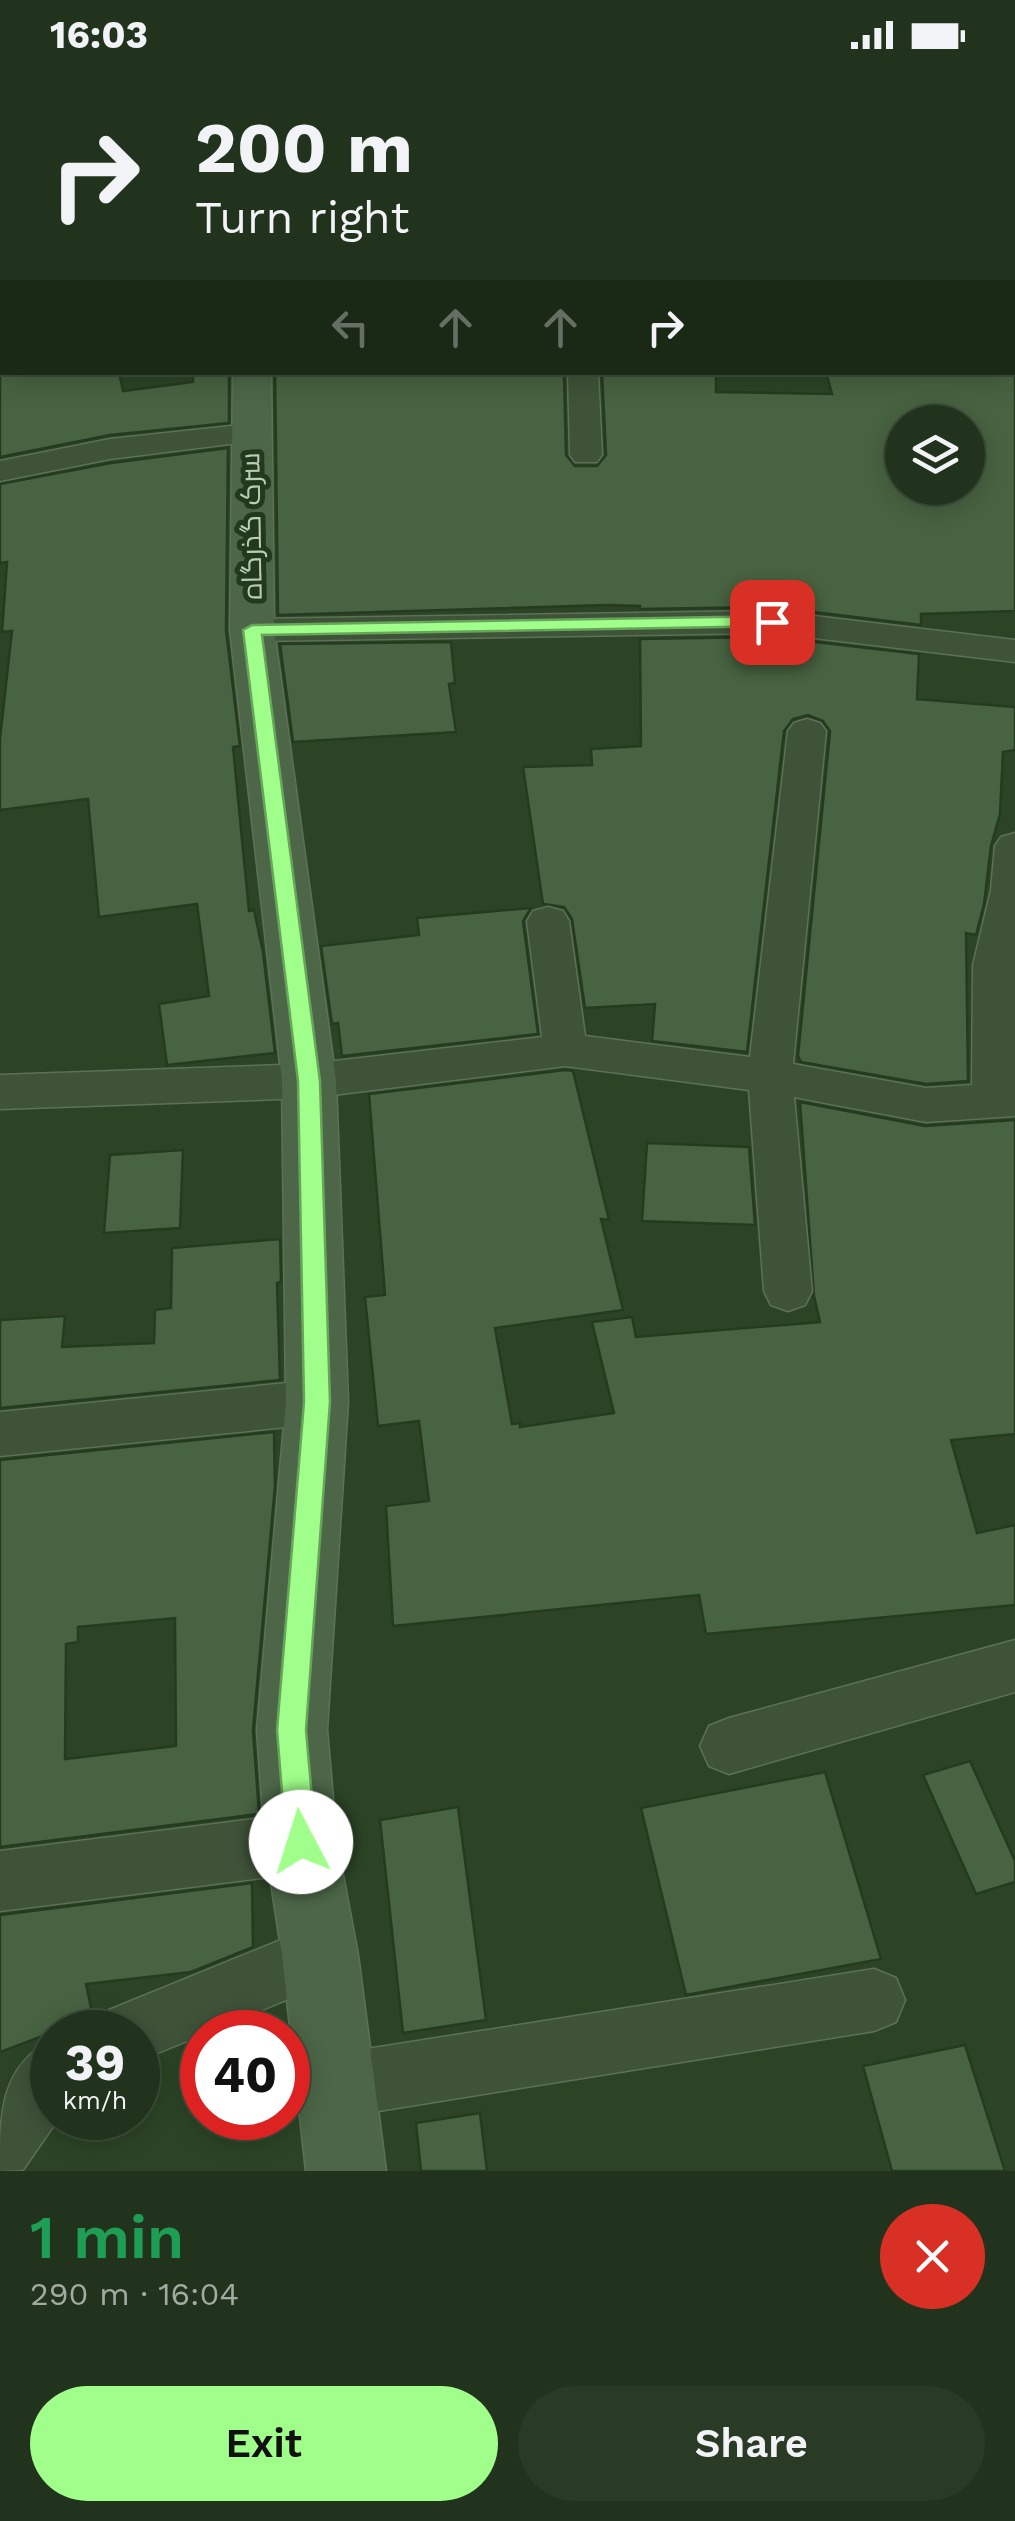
<!DOCTYPE html>
<meta charset="utf-8">
<style>
body{margin:0;font-family:"Work Sans",Cairo,sans-serif;background:#293b25;color:#f1f3f6;height:100vh;display:flex;flex-direction:column;font-size:38px;white-space:nowrap}
*{box-sizing:border-box;margin:0}
p{font-size:32px;color:#a2aaa3}
.icon{flex:none;width:55px;height:55px;fill:none;stroke:currentColor;stroke-width:2;stroke-linecap:round;stroke-linejoin:round}
.map{position:relative;height:2101px;overflow:hidden}
.panel{display:flex;flex-direction:column;background:#21331c;flex:1}
.panel>*{flex:none}
.top-card{position:absolute;left:0px;top:0px;width:1015px;height:305px;box-shadow:0 5px 25px #0003,0 0 0 2px #3e4e3b;background:#21331c;color:#f1f3f6;overflow:hidden}
.fabs{position:absolute;left:885px;top:335px;display:grid;gap:20px}
.fabs a{display:grid;place-items:center;width:100px;height:100px;border-radius:50%;background:#21331c;box-shadow:0 5px 25px #0003,0 0 0 2px #3e4e3b;font-size:50px}
.speed{position:absolute;left:30px;top:1940px;display:flex;gap:20px;font-size:50px;font-weight:700;text-align:center}
.speed>*{display:grid;place-content:center;width:130px;height:130px;border-radius:50%;background:#21331c;box-shadow:0 5px 25px #0003,0 0 0 2px #3e4e3b;line-height:1}
.speed small{font-size:25px;font-weight:400}
.speed .limit{border:15px solid #d22;background:#fff;color:#111}
.pin{position:absolute;display:grid;place-items:center;width:85px;height:85px;color:#fff;margin:-42px;border-radius:20px;box-shadow:0 5px 15px #0006}
.me{position:absolute;width:110px;margin:-55px;rotate:355deg;stroke-linejoin:round;filter:drop-shadow(0 0 8px #0008)}
.turn{display:flex;align-items:center;gap:35px;height:210px;padding:0 30px;font-size:45px}
.turn .icon{width:130px;height:130px;stroke-width:2.5}
.turn b{display:block;font-size:70px;line-height:85px}
.lanes{display:flex;align-items:center;height:95px;padding:0 30px;background:#0003;justify-content:center;gap:50px;direction:ltr}
.lanes .off{opacity:.35}
.round{display:grid;place-items:center;flex:none;width:105px;height:105px;border-radius:52px;background:#293b25}
.headline{display:flex;align-items:center;justify-content:space-between;height:170px;padding:0 30px}
h1{font-size:60px;font-weight:600;line-height:75px;color:#1e9e55}
.action{display:flex;gap:20px;margin-top:auto;padding:20px 30px}
.action a{flex:1;height:115px;border-radius:60px;background:#9fff8a;color:#111;font-size:40px;font-weight:600;line-height:115px;text-align:center}
.action a+a{background:#293b25;color:#f1f3f6}
.status{display:flex;justify-content:space-between;align-items:center;height:70px;padding:0 50px;background:#21331c;direction:ltr}
.status svg{height:28px;fill:currentColor}
.map>svg:first-child{display:block}
.building{fill:#486341;stroke:#253b20;stroke-width:2.5;fill-rule:evenodd}
.lines{fill:none;stroke-linecap:round;stroke-linejoin:round}
.street-casing{stroke:#5c7158;stroke-width:3}
.secondary-casing{stroke:#5c7158;stroke-width:3}
.street{fill:#3f5339;fill-rule:evenodd}
.secondary{fill:#4c6647;fill-rule:evenodd}
.route{fill:#9fff8a;stroke:#67a65a;stroke-width:2.5}
.labels{text-anchor:middle;dominant-baseline:central;stroke-width:10;stroke-linejoin:round;paint-order:stroke}
.street-label{font-size:28px;fill:#bbcdb7;stroke:#23391e}
</style>
<div class="status"><b>16:03</b><svg viewBox="0 0 49 12"><path d="M0 12V9h3v3zM5 12V6h3v6zM10 12V3h3v9zM15 12V0h3v12zM26 1h20v11H26zM47 4h2v5h-2z"/></svg></div>
<div class="map">
<svg width="1015" height="2101" viewBox="0 0 1015 2101">
<rect width="100%" height="100%" fill="#2c4425"/>
<!-- building -->
<g class="building">
<polygon points="26,302 119,302 123,321 193,312 193,302 229,302 229,353 110,365 0,387 0,306"/>
<path d="M275,302h289l2,83 9,11h22l9,-11 -4,-83h114v20l116,2 -6,-22h189v239l-94,3v11l-149,-18 -132,2v-3l-33,-1 -329,10zM902,352h66v66h-66z"/>
<polygon points="228,378 226,560 240,676 233,677 249,841 254,840 263,882 275,983 167,995 159,934 209,926 197,834 99,847 88,729 0,740 0,668 12,561 2,562 7,492 0,493 0,414 111,393"/>
<polygon points="772,567 919,584 917,629 1015,637 1015,680 1003,682 1000,744 991,776 984,834 976,865 966,863 968,1011 926,1014 801,992 798,986 830,661 823,651 808,645 793,649 784,661 747,982 652,971 655,934 585,938 572,849 564,837 543,834 523,697 592,695 591,679 641,676 640,569"/>
<polygon points="451,572 455,613 449,614 456,662 293,672 280,574"/>
<polygon points="531,838 523,851 538,964 342,986 338,953 332,954 321,876 419,865 417,848"/>
<polygon points="565,1000 573,1001 609,1150 601,1149 623,1240 495,1258 512,1354 520,1353 520,1357 614,1343 592,1252 632,1247 636,1267 820,1252 814,1226 800,1032 925,1056 1015,1050 1015,1364 951,1370 977,1463 1015,1455 1015,1535 706,1564 699,1525 393,1556 386,1436 429,1431 419,1351 378,1356 365,1227 385,1225 369,1024"/>
<polygon points="647,1073 749,1077 755,1155 642,1151"/>
<polygon points="183,1080 180,1158 104,1163 110,1085"/>
<polygon points="280,1169 281,1212 277,1213 280,1310 0,1338 0,1250 65,1246 62,1277 154,1273 155,1240 171,1238 172,1178"/>
<path d="M274,1362l1,54 -22,244 6,84 -259,33v-387zM175,1548l1,128 -111,13 1,-115 12,-2v-15z"/>
<polygon points="970,1691 1015,1791 1015,1812 976,1824 923,1705"/>
<polygon points="825,1702 881,1889 686,1925 641,1738"/>
<polygon points="458,1737 486,1950 403,1963 380,1750"/>
<polygon points="252,1813 253,1877 191,1902 86,1914 93,1947 0,1982 0,1845"/>
<polygon points="965,1975 1005,2101 892,2101 863,1996"/>
<polygon points="480,2043 487,2101 421,2101 416,2053"/>
</g>
<g class="lines">
<!-- street casing -->
<g class="street-casing">
<g id="street">
<polygon points="529,0 553,0 554,2 530,2"/>
<polygon points="686,0 712,0 713,2 688,2"/>
<rect x="0" y="49" width="2" height="16"/>
<rect x="0" y="245" width="2" height="18"/>
<rect x="1012" y="247" width="3" height="18"/>
<polygon points="568,302 598,302 602,385 597,392 575,392 570,385"/>
<polygon points="250,354 261,356 266,363 261,370 110,389 0,411 0,391 110,369"/>
<polygon points="772,541 1015,570 1015,592 772,563 252,571 240,568 234,560 240,552 252,549"/>
<polygon points="807,649 820,653 826,661 793,994 926,1018 972,1015 973,895 991,820 995,776 1001,767 1015,763 1015,1046 926,1052 794,1027 812,1221 805,1235 788,1241 771,1235 764,1221 749,1020 565,996 309,1028 0,1039 0,1005 309,994 542,967 527,851 533,841 548,837 563,841 569,851 585,966 750,987 788,661 794,653"/>
<polygon points="317,1310 335,1317 342,1332 335,1347 317,1354 0,1386 0,1342"/>
<polygon points="1015,1570 1015,1622 729,1704 709,1696 700,1676 709,1656 729,1648"/>
<polygon points="301,1743 322,1752 331,1773 322,1794 301,1803 0,1841 0,1781"/>
<polygon points="320,1854 342,1863 351,1885 342,1907 138,1991 138,1962 100,1962 109,1940"/>
<polygon points="874,1899 896,1908 905,1930 896,1952 874,1961 335,2048 312,2039 303,2016 312,1993 335,1984"/>
<path d="M52,1970v78h7l-36,52 -23,1c0,-56 0,-105 52,-131z"/>
</g>
</g>
<!-- secondary casing -->
<g class="secondary-casing">
<g id="secondary">
<rect x="247" y="0" width="30" height="2"/>
<polygon points="233,302 271,302 274,560 336,1011 348,1332 327,1660 337,1773 358,1885 386,2101 306,2101 282,1885 265,1773 257,1660 286,1332 282,1011 230,560"/>
</g>
</g>
<!-- street -->
<use href="#street" class="street"/>
<!-- secondary -->
<use href="#secondary" class="secondary"/>
</g>
<!-- route -->
<polygon class="route" points="772,546 778,548 778,556 262,565 320,1011 330,1332 306,1660 316,1772 311,1783 301,1787 290,1783 286,1772 277,1660 304,1332 298,1011 243,560 252,555"/>
<g class="labels">
<!-- street labels -->
<g class="street-label">
<text transform="translate(251 456) rotate(-91)">سرک گذرگاه</text>
</g>
</g>
</svg>
<div class="fabs">
<a><svg class="icon" aria-label="layers" viewBox="0 0 24 24"><path d="M12 4l9 5-9 5-9-5zM3 14l9 5 9-5"/></svg></a>
</div>
<div class="speed"><div>39<small>km/h</small></div><div class="limit">40</div></div>
<div class="pin" style="left:772px;top:552px;background:#d93025"><svg class="icon" aria-label="arrive" viewBox="0 0 24 24"><path d="M6 21V4h12l-3 4 3 4H6"/></svg></div>
<svg class="me" style="left:301px;top:1772px" viewBox="-20 -20 40 40"><circle r="19" fill="#fff"/><path d="M0-13L10 11 0 6-10 11z" fill="#9fff8a"/></svg>
<div class="top-card">
<div class="turn"><svg class="icon" aria-label="right" viewBox="0 0 24 24"><path d="M7 20v-9h11M14 6l5 5-5 5"/></svg><div><b>200 m</b>Turn right</div></div>
<div class="lanes"><svg class="icon off" aria-label="left" viewBox="0 0 24 24"><path d="M17 20v-9H6M10 6l-5 5 5 5"/></svg><svg class="icon off" aria-label="ahead" viewBox="0 0 24 24"><path d="M12 20V5M6 11l6-6 6 6"/></svg><svg class="icon off" aria-label="ahead" viewBox="0 0 24 24"><path d="M12 20V5M6 11l6-6 6 6"/></svg><svg class="icon" aria-label="right" viewBox="0 0 24 24"><path d="M7 20v-9h11M14 6l5 5-5 5"/></svg></div>
</div>
</div>
<section class="panel">
<div class="headline"><div><h1>1 min</h1><p>290 m · 16:04</p></div><a class="round" style="background:#d93025;color:#fff"><svg class="icon" aria-label="close" viewBox="0 0 24 24"><path d="M6 6l12 12M18 6L6 18"/></svg></a></div>
<div class="action"><a>Exit</a><a>Share</a></div>
</section>
